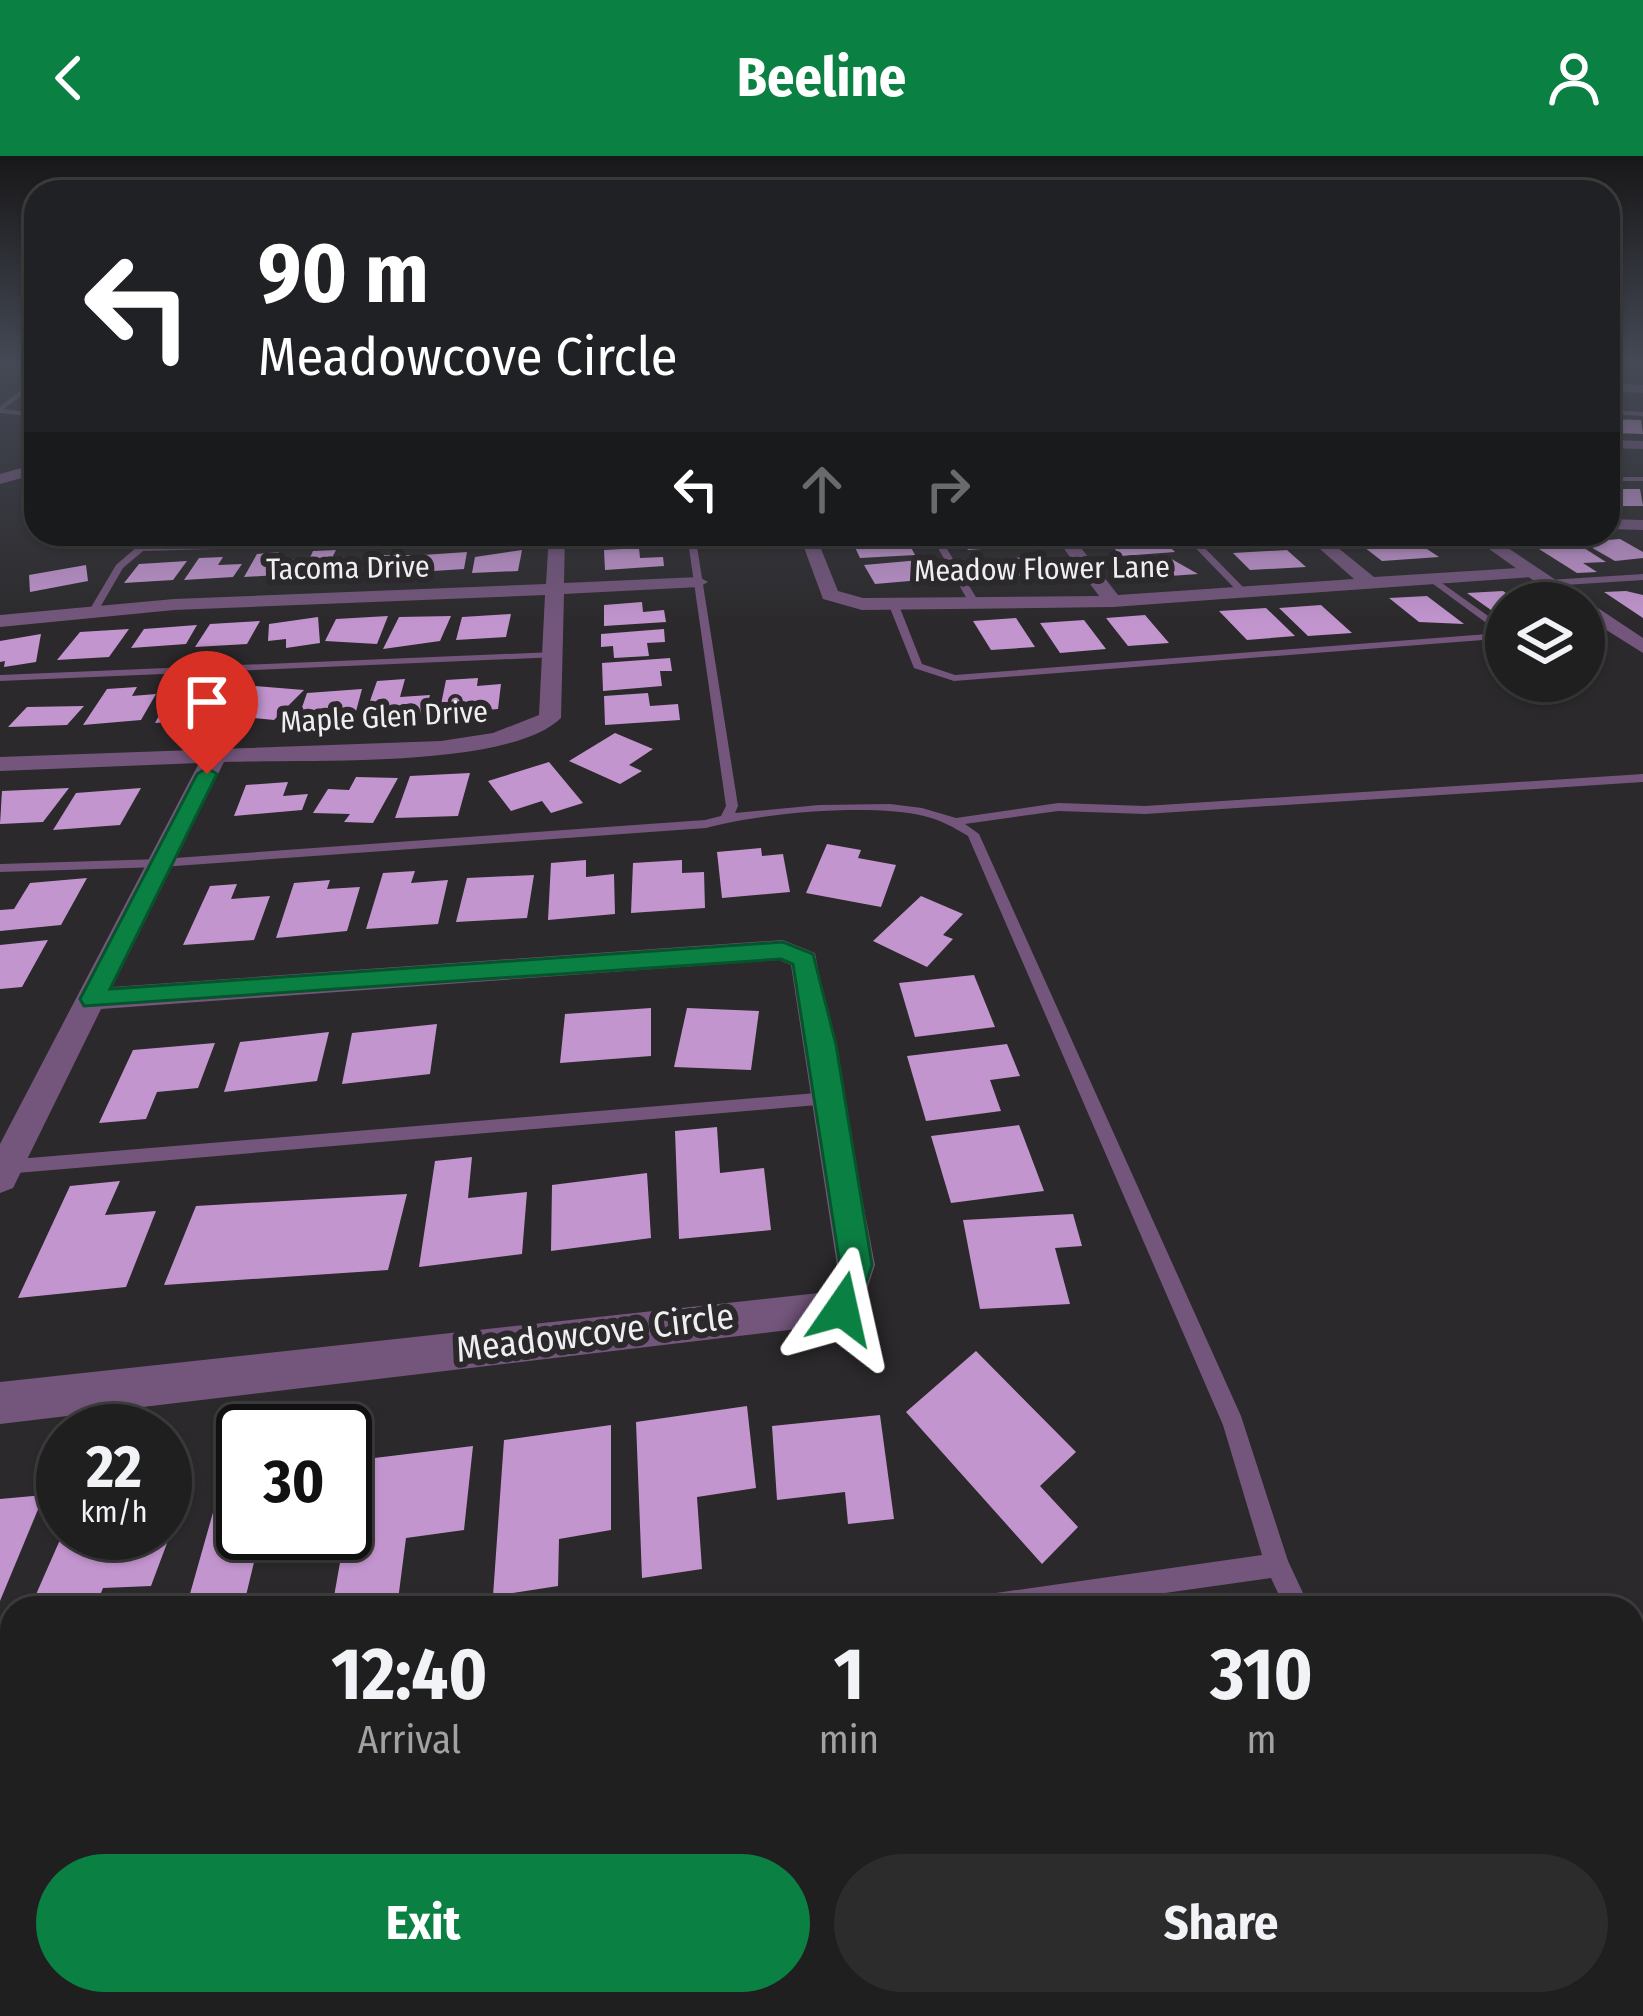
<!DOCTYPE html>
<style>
body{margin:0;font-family:"Fira Sans Condensed",sans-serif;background:#2d2c2d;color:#f1f3f6;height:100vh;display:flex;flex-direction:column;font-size:45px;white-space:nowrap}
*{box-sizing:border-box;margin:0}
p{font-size:39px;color:#a2a2a5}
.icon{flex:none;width:66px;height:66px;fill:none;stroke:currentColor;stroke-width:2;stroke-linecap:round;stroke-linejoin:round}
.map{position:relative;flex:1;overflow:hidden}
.panel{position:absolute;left:0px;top:1440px;width:1644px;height:420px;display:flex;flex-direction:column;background:#201f20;border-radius:36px 36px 0 0;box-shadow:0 3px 9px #0004,0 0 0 3px #3d3d3e}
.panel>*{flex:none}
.hud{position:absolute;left:24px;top:24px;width:1596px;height:366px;border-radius:36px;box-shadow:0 3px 9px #0004,0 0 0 3px #3d3d3e;background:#202124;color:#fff;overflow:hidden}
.controls{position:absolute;left:1485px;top:426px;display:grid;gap:24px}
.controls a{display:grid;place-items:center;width:120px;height:120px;border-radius:50%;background:#201f20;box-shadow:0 3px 9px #0004,0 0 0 3px #3d3d3e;font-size:60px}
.speed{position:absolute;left:36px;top:1248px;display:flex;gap:24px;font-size:60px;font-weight:700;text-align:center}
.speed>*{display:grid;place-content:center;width:156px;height:156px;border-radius:50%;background:#201f20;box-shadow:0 3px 9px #0004,0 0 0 3px #3d3d3e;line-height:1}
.speed small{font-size:30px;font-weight:400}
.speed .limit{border:6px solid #111;border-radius:18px;background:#fff;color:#111}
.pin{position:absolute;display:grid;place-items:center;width:102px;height:102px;color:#fff;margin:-123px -51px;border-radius:50% 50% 50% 0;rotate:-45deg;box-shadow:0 0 12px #0007}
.pin .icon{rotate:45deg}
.me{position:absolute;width:132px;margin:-66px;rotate:11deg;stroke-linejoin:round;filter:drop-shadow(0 0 9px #0008)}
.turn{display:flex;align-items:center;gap:42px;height:252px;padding:0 36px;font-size:54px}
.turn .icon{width:156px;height:156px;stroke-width:2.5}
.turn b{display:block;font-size:84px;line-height:102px}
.lanes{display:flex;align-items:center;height:114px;padding:0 36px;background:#0003;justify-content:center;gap:60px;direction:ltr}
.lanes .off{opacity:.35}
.eta{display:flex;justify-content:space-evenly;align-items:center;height:204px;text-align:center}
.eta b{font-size:72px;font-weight:700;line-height:84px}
.action{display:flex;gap:24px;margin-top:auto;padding:24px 36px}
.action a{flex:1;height:138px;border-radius:72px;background:#0b8043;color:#fff;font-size:48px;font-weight:700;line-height:138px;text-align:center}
.action a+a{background:#2d2c2d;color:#f1f3f6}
header{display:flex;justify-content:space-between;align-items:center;height:156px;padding:0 36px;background:#0b8043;color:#fff;font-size:54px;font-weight:700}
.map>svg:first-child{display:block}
.building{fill:#c395cf}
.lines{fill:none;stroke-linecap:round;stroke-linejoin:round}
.service{fill:#74567c;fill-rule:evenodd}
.minor{fill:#74567c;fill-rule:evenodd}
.tertiary{fill:#74567c;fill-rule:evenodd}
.route{fill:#0b8043;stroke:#07532c;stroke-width:3}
.labels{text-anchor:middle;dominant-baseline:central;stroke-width:12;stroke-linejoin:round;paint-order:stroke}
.far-street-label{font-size:30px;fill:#f0eff0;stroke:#2b292b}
.street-label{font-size:36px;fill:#f0eff0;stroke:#2b292b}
</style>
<header><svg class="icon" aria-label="back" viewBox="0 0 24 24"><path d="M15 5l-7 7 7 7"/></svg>Beeline<svg class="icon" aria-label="person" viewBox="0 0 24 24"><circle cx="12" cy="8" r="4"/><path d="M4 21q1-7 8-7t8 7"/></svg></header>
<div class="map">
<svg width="1643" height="1860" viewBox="0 0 1643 1860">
<rect width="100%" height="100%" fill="#2b292b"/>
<!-- building -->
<g class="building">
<polygon points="1608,263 1641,264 1643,278 1617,277"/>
<polygon points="1608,333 1640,333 1643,350 1623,350"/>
<polygon points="605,378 650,378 651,385 605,388"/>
<polygon points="958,378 1013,378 1022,390 968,394"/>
<polygon points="1224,378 1268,378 1280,389 1230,392 1221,384 1230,383"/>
<polygon points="905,380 915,399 860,402 851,383"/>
<polygon points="1159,380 1175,396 1121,400 1106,383"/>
<polygon points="1620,383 1643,396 1643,402 1615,405 1582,386"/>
<polygon points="1415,385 1439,401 1382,405 1360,388"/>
<polygon points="1573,385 1606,406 1583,407 1597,416 1577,417 1531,388"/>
<polygon points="639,392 640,402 663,401 664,410 605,414 604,394"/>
<polygon points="336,394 332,402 356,401 350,416 302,419 313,395"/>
<polygon points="522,394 518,415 472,417 475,401"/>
<polygon points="1287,394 1306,411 1250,414 1233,397"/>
<polygon points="279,396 275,404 300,403 293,418 244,421 257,398"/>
<polygon points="467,396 464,413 418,416 423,399"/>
<polygon points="371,399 415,399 408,409 359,416"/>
<polygon points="223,401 218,409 242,408 233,421 184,424 199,402"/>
<polygon points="1033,401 1044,419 980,422 971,404"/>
<polygon points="1168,401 1198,418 1142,422 1126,404"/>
<polygon points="920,404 933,423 875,428 864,409"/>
<polygon points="187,405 173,424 124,427 139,408"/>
<polygon points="86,409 88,425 30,436 29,419"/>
<polygon points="1503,435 1521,447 1506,447 1506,459 1498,459 1467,437"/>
<polygon points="1626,435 1643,439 1643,462 1604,436"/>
<polygon points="1427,440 1464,468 1419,466 1389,442"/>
<polygon points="642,446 643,456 664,454 666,466 604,470 604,449"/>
<polygon points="1321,449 1352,477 1308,480 1279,452"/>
<polygon points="1266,452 1295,480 1247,484 1219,455"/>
<polygon points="511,458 506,481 456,484 462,461"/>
<polygon points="1145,459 1169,487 1128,490 1106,462"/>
<polygon points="388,460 377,488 325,485 336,463"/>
<polygon points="451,460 440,485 383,493 399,461"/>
<polygon points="318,461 320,487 286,492 286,483 268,485 269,468"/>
<polygon points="1016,462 1035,491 991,494 973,465"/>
<polygon points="1084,464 1106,493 1060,497 1040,467"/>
<polygon points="260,465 247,488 195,491 210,468"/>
<polygon points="197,469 186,488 131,492 144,473"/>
<polygon points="129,473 109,501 57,504 80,476"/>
<polygon points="664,473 665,486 647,487 649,500 614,502 613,490 601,491 601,478"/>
<polygon points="41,478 36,506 4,511 5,505 0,506 0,485"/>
<polygon points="670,502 672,515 660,515 662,530 603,535 602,507"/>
<polygon points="478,522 477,530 501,528 498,553 439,558 446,524"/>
<polygon points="405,523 400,541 430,539 425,558 364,562 377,525"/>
<polygon points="255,530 304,534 274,564 223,559"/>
<polygon points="137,531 132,540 156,538 141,564 83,569 107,533"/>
<polygon points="229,532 215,562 155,567 172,536"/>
<polygon points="362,533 355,559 298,563 307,537"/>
<polygon points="648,537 650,550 678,548 680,564 605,569 604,540"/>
<polygon points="84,550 67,569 8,571 27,551"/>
<polygon points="615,577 653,593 629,609 642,615 620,628 569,605"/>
<polygon points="549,606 583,647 551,657 542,645 511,655 488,625"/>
<polygon points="470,617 458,660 395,662 410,620"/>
<polygon points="356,621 398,622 373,667 344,666 350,658 313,657 328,633 349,634"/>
<polygon points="288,626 283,640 308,638 302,654 234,660 246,629"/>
<polygon points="69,632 43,666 0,668 2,635"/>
<polygon points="141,632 120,669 53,674 76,637"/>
<polygon points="827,688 861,694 858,702 896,709 881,751 806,737"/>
<polygon points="761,692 762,700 783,698 790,736 722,742 717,696"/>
<polygon points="586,704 586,721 614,718 615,758 548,764 551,707"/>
<polygon points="682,704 682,717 704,716 705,752 631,757 633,707"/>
<polygon points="415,715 411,727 448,724 438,768 366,773 383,717"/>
<polygon points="534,719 527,762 456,766 467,722"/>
<polygon points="87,722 61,769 0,775 0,754 14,753 30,727"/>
<polygon points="330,724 327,733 360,731 347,775 276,782 294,727"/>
<polygon points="237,728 231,743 270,740 254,784 183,789 210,730"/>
<polygon points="921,740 963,758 943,779 953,783 927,811 873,785"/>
<polygon points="48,784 22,831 0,833 0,789"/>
<polygon points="974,819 995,871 915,881 899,827"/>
<polygon points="651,852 651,900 560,907 565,858"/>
<polygon points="687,852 759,855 751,914 674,911"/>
<polygon points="437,868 430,918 342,928 352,877"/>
<polygon points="329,876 317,925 224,936 240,886"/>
<polygon points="215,887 198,932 157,936 146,963 99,967 133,894"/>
<polygon points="1007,888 1020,920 990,924 1001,955 926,965 907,900"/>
<polygon points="1019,969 1044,1035 951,1047 931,980"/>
<polygon points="717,971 720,1017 764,1012 771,1074 679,1083 675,975"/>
<polygon points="472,1001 468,1042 527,1036 522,1098 419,1111 435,1005"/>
<polygon points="647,1017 651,1082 551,1095 552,1029"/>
<polygon points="120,1025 105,1059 156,1055 126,1131 18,1142 70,1030"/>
<polygon points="407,1038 388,1114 164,1129 196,1050"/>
<polygon points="1073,1058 1082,1090 1055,1092 1070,1148 980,1153 963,1064"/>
<polygon points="976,1195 1076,1296 1040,1330 1078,1371 1042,1408 906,1256"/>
<polygon points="747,1250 756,1332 697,1341 702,1413 642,1422 636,1266"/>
<polygon points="880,1259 894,1363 848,1368 845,1336 777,1344 772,1270"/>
<polygon points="611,1269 611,1374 559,1383 558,1430 493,1440 504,1284"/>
<polygon points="473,1290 464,1374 406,1382 398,1444 332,1452 358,1304"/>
<polygon points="243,1312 243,1377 320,1377 317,1391 256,1398 243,1452 186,1452 225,1314"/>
<polygon points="188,1331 151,1430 103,1432 95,1452 30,1452 63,1377 165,1377 165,1332"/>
<polygon points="44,1339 0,1445 0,1343"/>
<polygon points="77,1848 225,1848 223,1860 74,1860"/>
<polygon points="260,1848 408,1848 407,1860 257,1860"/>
<polygon points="505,1848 552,1848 545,1860 519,1860"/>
<polygon points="1198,1848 1336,1848 1346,1860 1208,1860"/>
</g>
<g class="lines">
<!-- service -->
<g class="service">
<polygon points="36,223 36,228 4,253 36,257 36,261 0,257 0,250"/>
<polygon points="1608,254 1643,256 1643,260 1608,258"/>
<rect x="1608" y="321" width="35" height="4"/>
<polygon points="152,378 161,378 149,389 557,378 561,381 557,384 143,395 123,412 98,455 92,455 90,453 116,409"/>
<path d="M687,378h8l43,272 -3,7 84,-8 71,-1 32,4 34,10 102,-15 87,3 498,-32v8l-498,32 -87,-3 -93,13 14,10 262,582 47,145 22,47h-25l-14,-30 -212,30h-96l3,-9 9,-3 287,-41 -39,-130 -255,-589c-15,-9 -27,-16 -44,-20 -52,-13 -166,-3 -218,12l-545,39 -161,5v-8l161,-5 544,-39 16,-4 5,-10z"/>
<polygon points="930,378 938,378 977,443 975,445 967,443"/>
<polygon points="1182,378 1191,378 1246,434 1246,438 1240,438"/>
<polygon points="1386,378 1421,378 1417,381 1321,389 1317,386 1321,383"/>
<polygon points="1643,418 1643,424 1549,430 1544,427 1549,424"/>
<polygon points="1432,420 1491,462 1500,472 1496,483 954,525 914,512 888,447 893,444 898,447 922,508 955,519 1488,478 1490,472 1485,466 1429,425 1427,423"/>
<polygon points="554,496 559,499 558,501 0,525 0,519"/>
<polygon points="829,936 835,937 837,942 835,947 829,948 5,1018 0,1017 0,1005 5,1004"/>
<polygon points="12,1577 12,1603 0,1605 0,1579"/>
<polygon points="1476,1848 1506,1848 1511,1860 1481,1860"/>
</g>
<!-- minor -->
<g class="minor">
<polygon points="1608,227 1643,229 1643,237 1608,235"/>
<polygon points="1608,284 1643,285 1643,293 1608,292"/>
<polygon points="36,308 36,318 0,328 0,318"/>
<polygon points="1608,363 1643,364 1643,374 1608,373"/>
<path d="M549,378h16l-1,49 135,-6 9,5 -9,5 -135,7 -3,124c-53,52 -261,41 -337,44l-112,225 671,-47 32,13 60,312 -19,57 -856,102v-42l828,-90 9,-27 -46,-300 -12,-5 -678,49 -88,179 -13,5v-49l199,-381 -199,8v-14l441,-16 52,-8 46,-18 6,-120 -371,15 -174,17v-12l174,-16 372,-15z"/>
<polygon points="799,378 815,378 838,435 863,442 1099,440 1053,378 1070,378 1118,439 1354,423 1303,378 1321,378 1374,421 1532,411 1541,416 1532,421 1113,451 862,454 823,443"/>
</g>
<!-- tertiary -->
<polygon class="tertiary" points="1468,378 1487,378 1643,482 1643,497 1584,460 1584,447 1565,447"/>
</g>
<!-- sky -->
<linearGradient id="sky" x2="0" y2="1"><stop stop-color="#181718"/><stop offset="0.44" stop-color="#444955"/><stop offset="1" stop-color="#444955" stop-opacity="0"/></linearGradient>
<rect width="1643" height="469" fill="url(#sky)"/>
<!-- route -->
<polygon class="route" points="207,612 217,618 110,833 783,786 813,798 836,889 872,1109 854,1163 842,1168 831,1163 826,1153 840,1109 793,808 781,803 84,850 80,843 197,618"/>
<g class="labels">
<!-- far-street labels -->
<g class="far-street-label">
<text transform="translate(348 412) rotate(-1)">Tacoma Drive</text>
<text transform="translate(1042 413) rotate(-1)">Meadow Flower Lane</text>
<text transform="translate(384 561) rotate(-3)">Maple Glen Drive</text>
</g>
<!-- street labels -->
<g class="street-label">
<text transform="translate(595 1177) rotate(-7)">Meadowcove Circle</text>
</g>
</g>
</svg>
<div class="controls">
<a><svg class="icon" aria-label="layers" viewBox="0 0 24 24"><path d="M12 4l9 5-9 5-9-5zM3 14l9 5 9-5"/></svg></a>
</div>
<div class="speed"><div>22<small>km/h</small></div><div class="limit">30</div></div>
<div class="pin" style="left:207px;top:618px;background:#d93025"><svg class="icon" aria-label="arrive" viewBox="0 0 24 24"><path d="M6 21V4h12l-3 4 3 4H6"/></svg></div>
<svg class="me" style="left:842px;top:1153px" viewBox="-20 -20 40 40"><path d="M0-17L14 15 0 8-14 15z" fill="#0b8043" stroke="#fff" stroke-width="4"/></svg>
<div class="hud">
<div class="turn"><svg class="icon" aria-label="left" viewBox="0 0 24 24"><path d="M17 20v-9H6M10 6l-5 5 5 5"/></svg><div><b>90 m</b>Meadowcove Circle</div></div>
<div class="lanes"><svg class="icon" aria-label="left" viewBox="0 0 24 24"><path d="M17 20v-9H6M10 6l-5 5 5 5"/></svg><svg class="icon off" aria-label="ahead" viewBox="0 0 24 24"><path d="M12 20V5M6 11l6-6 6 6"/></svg><svg class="icon off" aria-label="right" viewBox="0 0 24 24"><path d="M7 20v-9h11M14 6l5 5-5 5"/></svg></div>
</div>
<section class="panel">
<div class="eta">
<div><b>12:40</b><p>Arrival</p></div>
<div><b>1</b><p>min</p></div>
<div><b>310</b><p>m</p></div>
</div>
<div class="action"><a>Exit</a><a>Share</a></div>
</section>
</div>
